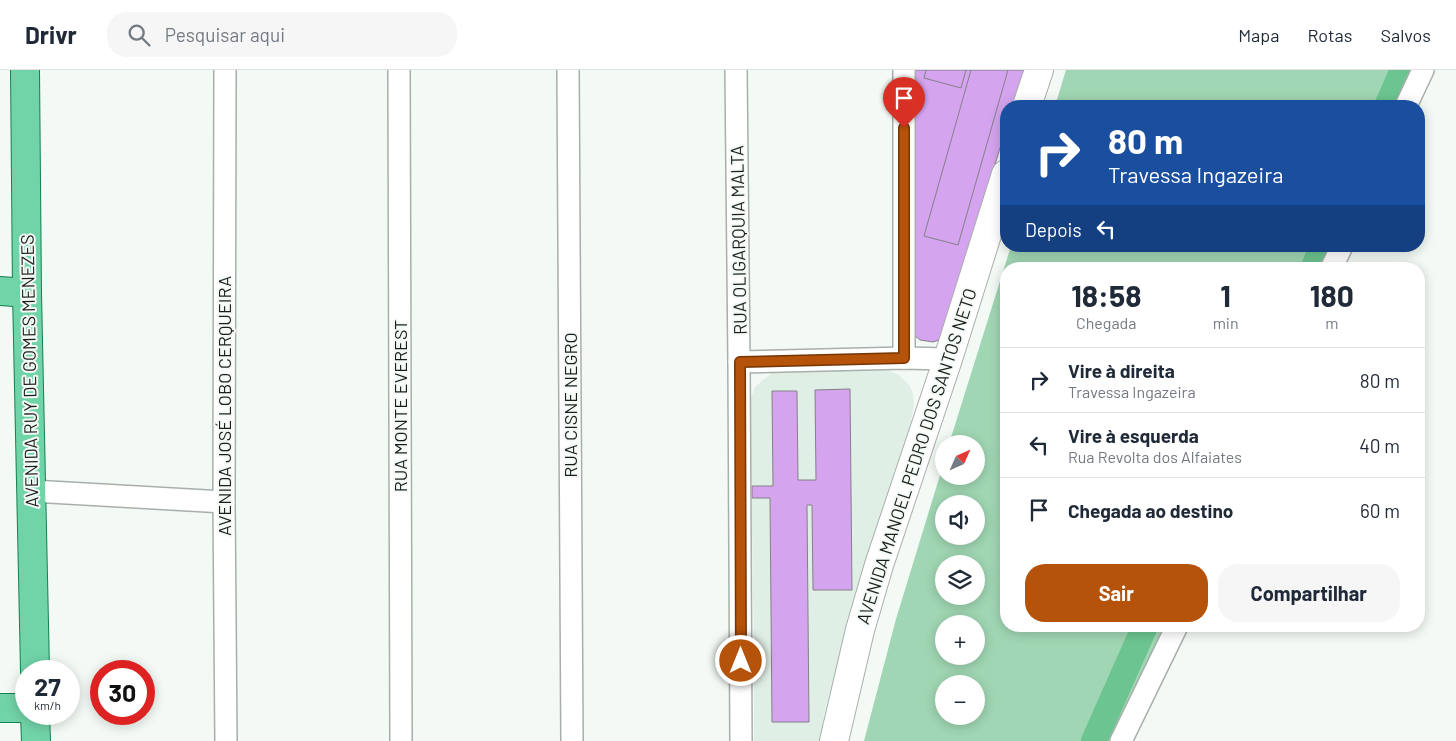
<!DOCTYPE html>
<html lang="pt">
<meta charset="utf-8">
<style>
body{margin:0;font-family:Barlow,sans-serif;background:#f6f6f7;color:#1f2937;height:100vh;display:flex;flex-direction:column;font-size:19px;white-space:nowrap}
*{box-sizing:border-box;margin:0}
p{font-size:16px;color:#747a83}
.icon{flex:none;width:28px;height:28px;fill:none;stroke:currentColor;stroke-width:2;stroke-linecap:round;stroke-linejoin:round}
.map{position:relative;flex:1;overflow:hidden}
.sheet{position:absolute;left:1000px;top:192px;width:425px;height:370px;display:flex;flex-direction:column;background:#fff;border-radius:20px;box-shadow:0 2px 12px #0003}
.sheet>*{flex:none}
.guide{position:absolute;left:1000px;top:30px;width:425px;height:152px;border-radius:20px;box-shadow:0 2px 12px #0003;background:#1a4fa0;color:#fff;overflow:hidden}
.needle{width:32px;rotate:45deg}
.fabs{position:absolute;left:935px;top:365px;display:grid;gap:10px}
.fabs a{display:grid;place-items:center;width:50px;height:50px;border-radius:50%;background:#fff;box-shadow:0 2px 12px #0003;font-size:25px}
.speed{position:absolute;left:15px;top:590px;display:flex;gap:10px;font-size:25px;font-weight:700;text-align:center}
.speed>*{display:grid;place-content:center;width:65px;height:65px;border-radius:50%;background:#fff;box-shadow:0 2px 12px #0003;line-height:1}
.speed small{font-size:12px;font-weight:400}
.speed .limit{border:8px solid #d22;background:#fff;color:#111}
.pin{position:absolute;display:grid;place-items:center;width:42px;height:42px;color:#fff;margin:-51px -21px;border-radius:50% 50% 50% 0;rotate:-45deg;box-shadow:0 0 5px #0007}
.pin .icon{rotate:45deg}
.me{position:absolute;width:55px;margin:-28px;rotate:0deg;stroke-linejoin:round;filter:drop-shadow(0 0 4px #0008)}
.turn{display:flex;align-items:center;gap:18px;height:105px;padding:0 25px;font-size:22px}
.turn .icon{width:65px;height:65px;stroke-width:2.5}
.turn b{display:block;font-size:35px;line-height:42px}
.then{display:flex;align-items:center;height:48px;padding:0 25px;background:#0003;gap:10px;font-size:19px}
.eta{display:flex;justify-content:space-evenly;align-items:center;height:85px;text-align:center}
.eta b{font-size:30px;font-weight:700;line-height:35px}
.primary-button{display:flex;gap:10px;margin-top:auto;padding:10px 25px}
.primary-button a{flex:1;height:58px;border-radius:20px;background:#b45309;color:#fff;font-size:20px;font-weight:700;line-height:58px;text-align:center}
.primary-button a+a{background:#f6f6f7;color:#1f2937}
ul{padding:0;list-style:none}
li{display:flex;align-items:center;gap:15px;height:65px;padding:0 25px;border-top:1px solid #e0e1e3}
li div{flex:1}
li b{display:block;font-size:19px}
li em{font-style:normal}
header{display:flex;align-items:center;gap:30px;box-sizing:border-box;height:70px;padding:0 25px;background:#fff;border-bottom:1px solid #e0e1e3}
header strong{font-size:24px}
nav{display:flex;gap:28px;margin-inline-start:auto;font-size:18px}
.search{width:350px;height:45px;background:#f6f6f7;display:flex;align-items:center;gap:12px;box-sizing:border-box;padding:0 18px;border-radius:20px;color:#747a83;font-size:19px}
.map>svg:first-child{display:block}
.built{fill:#e0efe5}
.green{fill:#a0d6b3;fill-rule:evenodd}
.lines{fill:none;stroke-linecap:round;stroke-linejoin:round}
.canal{stroke:#6cc590;stroke-width:26}
.building{fill:#d4a4ee;stroke:#848086}
.street-casing{stroke:#a8afaa;stroke-width:24}
.secondary-casing{stroke:#a8afaa;stroke-width:30}
.primary-casing{stroke:#158051;stroke-width:30}
.street{stroke:#fff;stroke-width:21}
.secondary{stroke:#fff;stroke-width:28}
.primary{stroke:#71d3a8;stroke-width:28}
.route-casing{stroke:#753606;stroke-width:12}
.route{stroke:#b45309;stroke-width:9}
.labels{text-anchor:middle;dominant-baseline:central;stroke-width:4;stroke-linejoin:round;paint-order:stroke}
.street-label{font-size:18px;fill:#191c1a;stroke:#f3faf5}
</style>
<header>
<strong>Drivr</strong>
<div class="search"><svg class="icon" aria-label="search" viewBox="0 0 24 24"><circle cx="10" cy="10" r="6"/><path d="M15 15l6 6"/></svg>Pesquisar aqui</div>
<nav><a>Mapa</a><a>Rotas</a><a>Salvos</a></nav>
</header>
<div class="map">
<svg width="1456" height="671" viewBox="0 0 1456 671">
<rect width="100%" height="100%" fill="#f3faf5"/>
<!-- built -->
<polygon class="built" points="883,298 899,305 909,315 913,323 914,332 911,352 844,572 826,636 819,671 754,671 754,587 750,331 755,317 764,309 775,301"/>
<!-- green -->
<g class="green">
<polygon points="1066,0 1412,0 1395,36 1055,36"/>
<path d="M1011,176h321l-10,23h-316v357h160l-57,115h-245l32,-122 48,-157v14h32v-32h-27zM944,434h32v32h-32zM944,494h32v32h-32zM944,554h32v32h-32zM944,614h32v32h-32z"/>
</g>
<g class="lines">
<!-- canal -->
<g class="canal">
<polyline points="1387,36 1403,0"/>
<polyline points="1313,199 1323,176"/>
<polyline points="1094,671 1145,556"/>
</g>
</g>
<!-- building -->
<g class="building">
<polygon points="915,0 1025,0 1013,36 1006,36 1006,59 942,265 939,270 933,272 920,270 913,264 910,256"/>
<polygon points="926,0 966,0 961,18 924,8"/>
<polygon points="971,0 1008,0 958,175 924,166"/>
<polygon points="850,319 852,520 813,520 812,435 807,435 809,652 772,652 770,428 752,428 752,416 773,416 772,321 797,321 798,410 816,410 815,320"/>
</g>
<g class="lines">
<!-- street casing -->
<g class="street-casing">
<g id="street">
<polyline points="225,0 224,432 226,671"/>
<polyline points="399,0 401,671"/>
<polyline points="568,0 572,671"/>
<polyline points="736,0 739,292 741,671"/>
<polyline points="904,0 904,288"/>
<polyline points="1406,36 1423,0"/>
<polyline points="1331,199 1342,176"/>
<polyline points="739,292 904,288 948,289"/>
<polyline points="32,421 224,432"/>
<polyline points="1121,671 1177,556"/>
</g>
</g>
<!-- secondary casing -->
<g class="secondary-casing">
<g id="secondary">
<polyline points="1027,36 1039,0"/>
<polyline points="834,671 860,560 879,495 948,289 1006,104"/>
</g>
</g>
<!-- primary casing -->
<g class="primary-casing">
<g id="primary">
<polyline points="25,0 27,223 35,601"/>
<polyline points="0,221 27,223"/>
<polyline points="0,638 26,638"/>
<polyline points="35,644 36,671"/>
</g>
</g>
<!-- street -->
<use href="#street" class="street"/>
<!-- secondary -->
<use href="#secondary" class="secondary"/>
<!-- primary -->
<use href="#primary" class="primary"/>
</g>
<g class="lines">
<!-- route casing -->
<g class="route-casing">
<polyline id="route" points="741,591 740,292 904,288 904,58"/>
</g>
<!-- route -->
<use href="#route" class="route"/>
</g>
<g class="labels">
<!-- street labels -->
<g class="street-label">
<text transform="translate(738 170) rotate(-91)">RUA OLIGARQUIA MALTA</text>
<text transform="translate(29 301) rotate(-91)">AVENIDA RUY DE GOMES MENEZES</text>
<text transform="translate(570 335) rotate(-90)">RUA CISNE NEGRO</text>
<text transform="translate(224 336) rotate(-90)">AVENIDA JOSÉ LOBO CERQUEIRA</text>
<text transform="translate(400 336) rotate(-90)">RUA MONTE EVEREST</text>
<text transform="translate(916 386) rotate(-72)">AVENIDA MANOEL PEDRO DOS SANTOS NETO</text>
</g>
</g>
</svg>
<div class="fabs">
<a><svg class="needle" viewBox="-14 -14 28 28"><path d="M0-13l5 13h-10z" fill="#e53935"/><path d="M0 13l5-13h-10z" fill="#747a83"/></svg></a>
<a><svg class="icon" aria-label="sound" viewBox="0 0 24 24"><path d="M4 9h4l5-4v14l-5-4H4zM17 9q2 3 0 6"/></svg></a>
<a><svg class="icon" aria-label="layers" viewBox="0 0 24 24"><path d="M12 4l9 5-9 5-9-5zM3 14l9 5 9-5"/></svg></a>
<a>+</a>
<a>−</a>
</div>
<div class="speed"><div>27<small>km/h</small></div><div class="limit">30</div></div>
<div class="pin" style="left:904px;top:58px;background:#d93025"><svg class="icon" aria-label="arrive" viewBox="0 0 24 24"><path d="M6 21V4h12l-3 4 3 4H6"/></svg></div>
<svg class="me" style="left:741px;top:591px" viewBox="-20 -20 40 40"><circle r="17" fill="#b45309" stroke="#fff" stroke-width="3"/><path d="M0-11L8 9 0 5-8 9z" fill="#fff"/></svg>
<div class="guide">
<div class="turn"><svg class="icon" aria-label="right" viewBox="0 0 24 24"><path d="M7 20v-9h11M14 6l5 5-5 5"/></svg><div><b>80 m</b>Travessa Ingazeira</div></div>
<div class="then">Depois<svg class="icon" aria-label="left" viewBox="0 0 24 24"><path d="M17 20v-9H6M10 6l-5 5 5 5"/></svg></div>
</div>
<section class="sheet">
<div class="eta">
<div><b>18:58</b><p>Chegada</p></div>
<div><b>1</b><p>min</p></div>
<div><b>180</b><p>m</p></div>
</div>
<ul>
<li><svg class="icon" aria-label="right" viewBox="0 0 24 24"><path d="M7 20v-9h11M14 6l5 5-5 5"/></svg><div><b>Vire à direita</b><p>Travessa Ingazeira</p></div><em>80 m</em></li>
<li><svg class="icon" aria-label="left" viewBox="0 0 24 24"><path d="M17 20v-9H6M10 6l-5 5 5 5"/></svg><div><b>Vire à esquerda</b><p>Rua Revolta dos Alfaiates</p></div><em>40 m</em></li>
<li><svg class="icon" aria-label="arrive" viewBox="0 0 24 24"><path d="M6 21V4h12l-3 4 3 4H6"/></svg><div><b>Chegada ao destino</b></div><em>60 m</em></li>
</ul>
<div class="primary-button"><a>Sair</a><a>Compartilhar</a></div>
</section>
</div>
